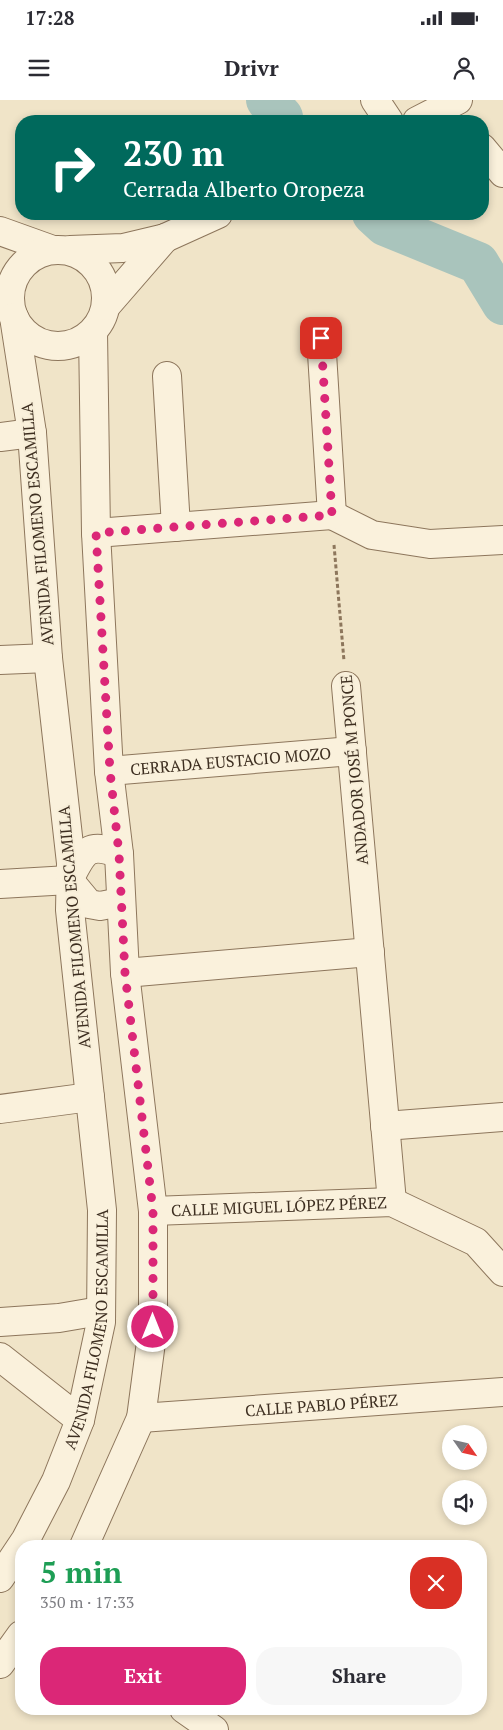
<!DOCTYPE html>
<meta charset="utf-8">
<style>
body{margin:0;font-family:"PT Serif",serif;background:#f7f7f7;color:#2b2b33;height:100vh;display:flex;flex-direction:column;font-size:19px;white-space:nowrap}
*{box-sizing:border-box;margin:0}
p{font-size:16px;color:#7c7c81}
.icon{flex:none;width:28px;height:28px;fill:none;stroke:currentColor;stroke-width:2;stroke-linecap:round;stroke-linejoin:round}
.map{position:relative;flex:1;overflow:hidden}
.side{position:absolute;left:15px;top:1440px;width:472px;height:175px;display:flex;flex-direction:column;background:#fff;border-radius:20px;box-shadow:0 2px 8px #0003}
.side>*{flex:none}
.hud{position:absolute;left:15px;top:15px;width:474px;height:105px;border-radius:20px;box-shadow:0 2px 8px #0003;background:#00695c;color:#fff;overflow:hidden}
.needle{width:32px;rotate:124deg}
.controls{position:absolute;left:442px;top:1325px;display:grid;gap:10px}
.controls a{display:grid;place-items:center;width:45px;height:45px;border-radius:50%;background:#fff;box-shadow:0 2px 8px #0003;font-size:25px}
.pin{position:absolute;display:grid;place-items:center;width:42px;height:42px;color:#fff;margin:-21px;border-radius:10px;box-shadow:0 2px 8px #0006}
.me{position:absolute;width:55px;margin:-28px;rotate:0deg;stroke-linejoin:round;filter:drop-shadow(0 0 4px #0008)}
.turn{display:flex;align-items:center;gap:18px;height:105px;padding:0 25px;font-size:22px}
.turn .icon{width:65px;height:65px;stroke-width:2.5}
.turn b{display:block;font-size:35px;line-height:42px}
.round{display:grid;place-items:center;flex:none;width:52px;height:52px;border-radius:20px;background:#f7f7f7}
.headline{display:flex;align-items:center;justify-content:space-between;height:85px;padding:0 25px}
h1{font-size:30px;font-weight:800;line-height:38px;color:#1e9e55}
.cta{display:flex;gap:10px;margin-top:auto;padding:10px 25px}
.cta a{flex:1;height:58px;border-radius:20px;background:#db2777;color:#fff;font-size:20px;font-weight:800;line-height:58px;text-align:center}
.cta a+a{background:#f7f7f7;color:#2b2b33}
.status{display:flex;justify-content:space-between;align-items:center;height:35px;padding:0 25px;background:#fff;direction:ltr}
.status svg{height:14px;fill:currentColor}
header{display:flex;justify-content:space-between;align-items:center;height:65px;padding:0 25px;background:#fff;font-size:22px;font-weight:800}
.map>svg:first-child{display:block}
.lines{fill:none;stroke-linecap:round;stroke-linejoin:round}
.river{stroke:#a9c4bc;stroke-width:42}
.minor-casing{stroke:#8d765c;stroke-width:30}
.path{stroke:#8d765c;stroke-width:3;stroke-dasharray:4 2.5;stroke-linecap:butt}
.minor{stroke:#faf1dc;stroke-width:28}
.route{stroke:#db2777;stroke-width:9;stroke-dasharray:0 16.2}
.labels{text-anchor:middle;dominant-baseline:central;stroke-width:4;stroke-linejoin:round;paint-order:stroke}
.street-label{font-size:16px;fill:#3d2e20;stroke:#f7eed8}
</style>
<div class="status"><b>17:28</b><svg viewBox="0 0 49 12"><path d="M0 12V9h3v3zM5 12V6h3v6zM10 12V3h3v9zM15 12V0h3v12zM26 1h20v11H26zM47 4h2v5h-2z"/></svg></div>
<header><svg class="icon" aria-label="menu" viewBox="0 0 24 24"><path d="M4 6h16M4 12h16M4 18h16"/></svg>Drivr<svg class="icon" aria-label="person" viewBox="0 0 24 24"><circle cx="12" cy="8" r="4"/><path d="M4 21q1-7 8-7t8 7"/></svg></header>
<div class="map">
<svg width="503" height="1630" viewBox="0 0 503 1630">
<rect width="100%" height="100%" fill="#f0e4c8"/>
<g class="lines">
<!-- river -->
<g class="river">
<polyline points="267,0 282,17"/>
<polyline points="373,114 385,125 478,163 503,204"/>
</g>
<!-- minor casing -->
<g class="minor-casing">
<g id="minor">
<polyline points="375,0 389,21"/>
<polyline points="417,21 458,0"/>
<polyline points="482,48 503,73"/>
<polyline points="0,131 53,150"/>
<circle cx="58" cy="198" r="48"/>
<polyline points="70,150 123,148 165,138 218,114"/>
<polyline points="106,206 165,138"/>
<polyline points="321,237 332,415"/>
<polyline points="167,276 176,427"/>
<polyline points="0,337 32,333"/>
<polyline points="332,415 372,435 430,444 503,440"/>
<polyline points="96,433 332,415"/>
<polyline points="0,560 48,558"/>
<polyline points="346,586 392,1102"/>
<path id="s1" d="M109,671l243,-20"/>
<path d="M69,780c14,-27 17,-39 50,-26"/>
<polyline points="69,780 89,804 100,806 121,802"/>
<polyline points="0,784 69,780"/>
<polyline points="125,873 370,852"/>
<polyline points="0,1009 90,997"/>
<polyline points="385,1026 503,1017"/>
<path id="s2" d="M153,1111l239,-9 84,40 27,30"/>
<polyline points="0,1222 59,1218 100,1211"/>
<polyline points="0,1257 80,1320"/>
<path id="s3" d="M141,1318l362,-26"/>
<polyline points="84,1446 141,1318 153,1227 153,1111 125,873 119,754 109,671 96,433 93,232"/>
<path id="s4" d="M0,1478l26,-39 30,-58 24,-61 21,-98 1,-112 -32,-300 1,-47 -23,-205 -16,-225 -18,-116"/>
<polyline points="0,1564 21,1535"/>
<polyline points="184,1609 214,1630"/>
</g>
</g>
<!-- path -->
<polyline class="path" points="334,445 344,561"/>
<!-- minor -->
<use href="#minor" class="minor"/>
</g>
<g class="lines">
<!-- route -->
<polyline class="route" points="153,1227 153,1111 125,873 119,754 110,671 96,433 332,415 321,238"/>
</g>
<g class="labels">
<!-- street labels -->
<g class="street-label">
<text transform="translate(37 424) rotate(-95)">AVENIDA FILOMENO ESCAMILLA</text>
<text stroke="none"><textPath href="#s1" startOffset="122">CERRADA EUSTACIO MOZO</textPath></text>
<text transform="translate(354 670) rotate(-95)">ANDADOR JOSÉ M PONCE</text>
<text transform="translate(74 827) rotate(-95)">AVENIDA FILOMENO ESCAMILLA</text>
<text stroke="none"><textPath href="#s2" startOffset="126">CALLE MIGUEL LÓPEZ PÉREZ</textPath></text>
<text stroke="none"><textPath href="#s4" startOffset="269">AVENIDA FILOMENO ESCAMILLA</textPath></text>
<text stroke="none"><textPath href="#s3" startOffset="181">CALLE PABLO PÉREZ</textPath></text>
</g>
</g>
</svg>
<div class="controls">
<a><svg class="needle" viewBox="-14 -14 28 28"><path d="M0-13l5 13h-10z" fill="#e53935"/><path d="M0 13l5-13h-10z" fill="#7c7c81"/></svg></a>
<a><svg class="icon" aria-label="sound" viewBox="0 0 24 24"><path d="M4 9h4l5-4v14l-5-4H4zM17 9q2 3 0 6"/></svg></a>
</div>
<div class="pin" style="left:321px;top:238px;background:#d93025"><svg class="icon" aria-label="arrive" viewBox="0 0 24 24"><path d="M6 21V4h12l-3 4 3 4H6"/></svg></div>
<svg class="me" style="left:153px;top:1227px" viewBox="-20 -20 40 40"><circle r="17" fill="#db2777" stroke="#fff" stroke-width="3"/><path d="M0-11L8 9 0 5-8 9z" fill="#fff"/></svg>
<div class="hud">
<div class="turn"><svg class="icon" aria-label="right" viewBox="0 0 24 24"><path d="M7 20v-9h11M14 6l5 5-5 5"/></svg><div><b>230 m</b>Cerrada Alberto Oropeza</div></div>
</div>
<section class="side">
<div class="headline"><div><h1>5 min</h1><p>350 m · 17:33</p></div><a class="round" style="background:#d93025;color:#fff"><svg class="icon" aria-label="close" viewBox="0 0 24 24"><path d="M6 6l12 12M18 6L6 18"/></svg></a></div>
<div class="cta"><a>Exit</a><a>Share</a></div>
</section>
</div>
